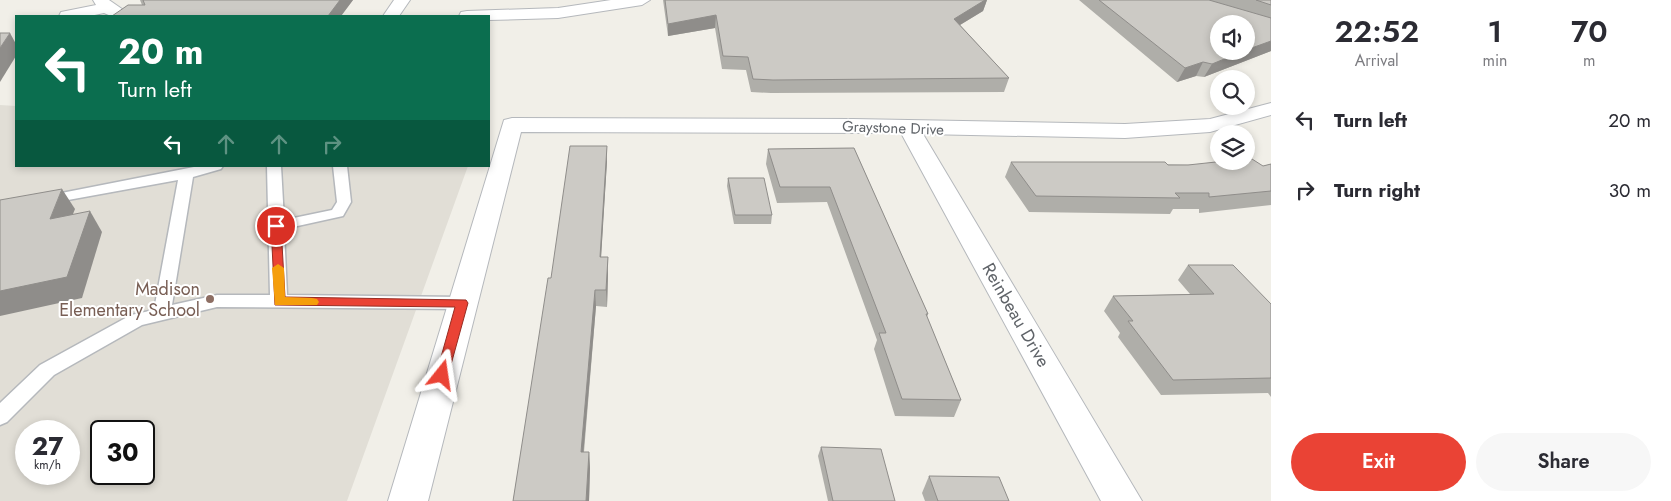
<!DOCTYPE html>
<style>
body{margin:0;font-family:Jost,sans-serif;background:#f7f7f7;color:#2b2b33;height:100vh;display:flex;flex-direction:column;font-size:19px;white-space:nowrap}
*{box-sizing:border-box;margin:0}
p{font-size:16px;color:#7c7c81}
.icon{flex:none;width:28px;height:28px;fill:none;stroke:currentColor;stroke-width:2;stroke-linecap:round;stroke-linejoin:round}
.map{position:relative;flex:1;overflow:hidden}
.drawer{display:flex;flex-direction:column;background:#fff;width:400px}
.drawer>*{flex:none}
.hud{position:absolute;left:15px;top:15px;width:475px;height:152px;border-radius:0px;box-shadow:0 2px 8px #0003;background:#0b6e4f;color:#fff;overflow:hidden}
.controls{position:absolute;left:1210px;top:15px;display:grid;gap:10px}
.controls a{display:grid;place-items:center;width:45px;height:45px;border-radius:50%;background:#fff;box-shadow:0 2px 8px #0003;font-size:25px}
.speed{position:absolute;left:15px;top:420px;display:flex;gap:10px;font-size:25px;font-weight:700;text-align:center}
.speed>*{display:grid;place-content:center;width:65px;height:65px;border-radius:50%;background:#fff;box-shadow:0 2px 8px #0003;line-height:1}
.speed small{font-size:12px;font-weight:400}
.speed .limit{border:2px solid #111;border-radius:8px;background:#fff;color:#111}
.pin{position:absolute;display:grid;place-items:center;width:42px;height:42px;color:#fff;margin:-21px;border:2px solid #fff;border-radius:50%;box-shadow:0 1px 5px #0007}
.me{position:absolute;width:55px;margin:-28px;rotate:15deg;stroke-linejoin:round;filter:drop-shadow(0 0 4px #0008)}
.turn{display:flex;align-items:center;gap:18px;height:105px;padding:0 20px;font-size:22px}
.turn .icon{width:65px;height:65px;stroke-width:2.5}
.turn b{display:block;font-size:35px;line-height:42px}
.lanes{display:flex;align-items:center;height:48px;padding:0 20px;background:#0003;justify-content:center;gap:25px;direction:ltr}
.lanes .off{opacity:.35}
.eta{display:flex;justify-content:space-evenly;align-items:center;height:85px;text-align:center}
.eta b{font-size:30px;font-weight:600;line-height:35px}
.cta{display:flex;gap:10px;margin-top:auto;padding:10px 20px}
.cta a{flex:1;height:58px;border-radius:30px;background:#ea4335;color:#fff;font-size:20px;font-weight:600;line-height:58px;text-align:center}
.cta a+a{background:#f7f7f7;color:#2b2b33}
ul{padding:0;list-style:none}
li{display:flex;align-items:center;gap:15px;height:70px;padding:0 20px}
li div{flex:1}
li b{display:block;font-size:19px}
li em{font-style:normal}
main{display:flex;flex:1;min-height:0}
.map>svg:first-child{display:block}
.education{fill:#e1ded6;fill-rule:evenodd}
.lines{fill:none;stroke-linecap:round;stroke-linejoin:round}
.service-casing{stroke:#b5b8bc;stroke-width:3}
.minor-casing{stroke:#b5b8bc;stroke-width:2}
.service{fill:#fff;fill-rule:evenodd}
.minor{fill:#fff;fill-rule:evenodd}
.wall{fill:#afaea9}
.shaded-wall{fill:#8f8d8a}
.building{fill:#cccac5;stroke:#8f8d8a}
.route{fill:#ea4335;stroke:#982c22}
.slow{fill:#f59e0b}
.education-dot{fill:#8d6e63;stroke:#fff;stroke-width:2}
.labels{text-anchor:middle;dominant-baseline:central;stroke-width:4;stroke-linejoin:round;paint-order:stroke}
.far-street-label{font-size:15px;fill:#5f6368;stroke:#fff}
.education-label{font-size:18px;fill:#785e54;stroke:#fff;text-anchor:end}
.street-label{font-size:18px;fill:#5f6368;stroke:#fff}
</style>
<main>
<div class="map">
<svg width="1271" height="501" viewBox="0 0 1271 501">
<rect width="100%" height="100%" fill="#f1efe8"/>
<!-- education -->
<path class="education" d="M0,105l16,1v60h452l-121,335h-347zM26,431h43v43h-43zM101,431h43v43h-43z"/>
<g class="lines">
<!-- service casing -->
<g class="service-casing">
<polygon id="service" points="199,166 223,166 221,169 193,177 172,305 217,295 270,295 267,166 281,166 284,220 332,210 337,202 333,166 347,166 351,202 343,216 284,229 287,295 462,297 468,299 471,303 468,307 462,309 217,307 142,325 54,375 7,422 0,425 0,403 40,365 131,315 154,310 178,180 46,204 41,203 39,200 41,197"/>
</g>
<!-- minor casing -->
<g class="minor-casing">
<g id="minor">
<polygon points="93,0 109,0 122,9 147,12 149,16 111,16 104,13 90,16 59,16 61,12 96,5"/>
<polygon points="394,0 410,0 399,16 383,16"/>
<polygon points="611,0 650,0 642,5 558,18 489,20 489,16 459,16 461,12 467,11 558,8"/>
<polygon points="1271,103 1271,115 1210,132 1125,138 923,134 1142,501 1101,501 901,133 521,132 428,501 388,501 504,120 512,118 853,119 1125,124 1210,119"/>
</g>
</g>
<!-- service -->
<use href="#service" class="service"/>
<!-- minor -->
<use href="#minor" class="minor"/>
</g>
<!-- wall -->
<g class="wall">
<polygon points="140,0 353,0 341,16 112,16 142,5"/>
<polygon points="663,0 987,0 983,11 960,25 1009,78 1004,92 771,93 751,92 746,70 722,69 715,28 668,36"/>
<polygon points="1079,0 1271,0 1271,51 1204,77 1196,76 1177,82"/>
<polygon points="607,146 607,161 601,257 608,257 608,274 607,307 596,306 584,452 589,452 590,468 589,501 513,501 551,278"/>
<polygon points="854,148 928,314 927,317 961,400 954,417 895,416 874,349 877,340 827,202 777,203 766,164 768,149"/>
<polygon points="1011,162 1263,166 1271,164 1271,205 1199,213 1199,209 1173,209 1170,214 1029,212 1005,177"/>
<polygon points="728,178 772,215 771,224 734,224 727,186"/>
<polygon points="1188,265 1271,304 1271,397 1268,393 1161,395 1118,337 1120,333 1104,311 1113,296 1190,294 1178,280"/>
<polygon points="821,447 895,501 828,501 818,456"/>
<polygon points="929,476 1009,501 925,501 922,493"/>
</g>
<!-- shaded-wall -->
<g class="shaded-wall">
<polygon points="340,0 353,0 341,16 328,16"/>
<polygon points="985,0 987,0 983,11 950,31 954,19"/>
<polygon points="716,15 715,28 668,36 668,24"/>
<polygon points="10,33 16,44 16,56 0,82 0,48"/>
<polygon points="1271,41 1271,51 1204,77 1212,64 1244,51 1246,51 1246,50"/>
<polygon points="1203,62 1196,76 1177,82 1185,68"/>
<polygon points="607,146 607,161 600,274 600,257"/>
<polygon points="62,189 75,209 63,239 50,219"/>
<polygon points="90,211 102,232 82,298 0,316 0,291"/>
<polygon points="608,257 608,274 607,307 606,290"/>
<polygon points="595,290 596,306 582,468 581,452"/>
<polygon points="589,452 590,468 589,501 586,501"/>
</g>
<!-- building -->
<g class="building">
<polygon points="143,0 340,0 328,16 112,16 128,5 145,5"/>
<polygon points="665,0 985,0 954,19 1009,78 773,80 753,79 748,57 723,56 716,15 668,24"/>
<polygon points="1099,0 1209,0 1271,18 1271,41 1246,50 1246,24 1219,24 1219,51 1244,51 1212,64 1203,62 1185,68"/>
<polygon points="1256,0 1271,0 1271,5"/>
<polygon points="0,33 10,33 0,48"/>
<polygon points="570,146 607,146 600,257 608,257 606,290 595,290 581,452 589,452 586,501 513,501 548,278 551,278"/>
<polygon points="854,148 928,314 926,314 961,400 902,399 879,333 886,333 830,187 780,187 768,149"/>
<polygon points="1246,159 1252,159 1263,166 1271,164 1271,191 1209,197 1209,193 1175,193 1180,198 1036,196 1011,162 1165,162 1168,165 1188,165 1225,161 1246,161"/>
<polygon points="728,178 764,178 772,215 735,215"/>
<polygon points="62,189 50,219 90,211 67,277 0,291 0,200"/>
<polygon points="1188,265 1233,265 1271,304 1271,378 1173,380 1128,321 1133,321 1113,296 1214,294"/>
<polygon points="821,447 881,449 895,501 833,501"/>
<polygon points="929,476 999,477 1009,501 938,501"/>
</g>
<!-- route -->
<polygon class="route" points="276,223 281,226 285,297 466,300 468,303 447,379 442,380 436,375 455,307 275,305 271,226"/>
<!-- slow -->
<polygon class="slow" points="278,264 284,268 285,297 312,298 317,299 319,302 317,305 275,305 272,268"/>
<!-- markers -->
<circle class="education-dot" cx="210" cy="299" r="5"/>
<g class="labels">
<!-- far-street labels -->
<g class="far-street-label">
<text transform="translate(893 128) rotate(2)">Graystone Drive</text>
</g>
<!-- education labels -->
<g class="education-label">
<text x="200" y="289">Madison<tspan x="200" dy="21">Elementary School</tspan></text>
</g>
<!-- street labels -->
<g class="street-label">
<text transform="translate(1016 315) rotate(60)">Reinbeau Drive</text>
</g>
</g>
</svg>
<div class="controls">
<a><svg class="icon" aria-label="sound" viewBox="0 0 24 24"><path d="M4 9h4l5-4v14l-5-4H4zM17 9q2 3 0 6"/></svg></a>
<a><svg class="icon" aria-label="search" viewBox="0 0 24 24"><circle cx="10" cy="10" r="6"/><path d="M15 15l6 6"/></svg></a>
<a><svg class="icon" aria-label="layers" viewBox="0 0 24 24"><path d="M12 4l9 5-9 5-9-5zM3 14l9 5 9-5"/></svg></a>
</div>
<div class="speed"><div>27<small>km/h</small></div><div class="limit">30</div></div>
<div class="pin" style="left:276px;top:226px;background:#d93025"><svg class="icon" aria-label="arrive" viewBox="0 0 24 24"><path d="M6 21V4h12l-3 4 3 4H6"/></svg></div>
<svg class="me" style="left:442px;top:375px" viewBox="-20 -20 40 40"><path d="M0-17L14 15 0 8-14 15z" fill="#ea4335" stroke="#fff" stroke-width="4"/></svg>
<div class="hud">
<div class="turn"><svg class="icon" aria-label="left" viewBox="0 0 24 24"><path d="M17 20v-9H6M10 6l-5 5 5 5"/></svg><div><b>20 m</b>Turn left</div></div>
<div class="lanes"><svg class="icon" aria-label="left" viewBox="0 0 24 24"><path d="M17 20v-9H6M10 6l-5 5 5 5"/></svg><svg class="icon off" aria-label="ahead" viewBox="0 0 24 24"><path d="M12 20V5M6 11l6-6 6 6"/></svg><svg class="icon off" aria-label="ahead" viewBox="0 0 24 24"><path d="M12 20V5M6 11l6-6 6 6"/></svg><svg class="icon off" aria-label="right" viewBox="0 0 24 24"><path d="M7 20v-9h11M14 6l5 5-5 5"/></svg></div>
</div>
</div>
<section class="drawer">
<div class="eta">
<div><b>22:52</b><p>Arrival</p></div>
<div><b>1</b><p>min</p></div>
<div><b>70</b><p>m</p></div>
</div>
<ul>
<li><svg class="icon" aria-label="left" viewBox="0 0 24 24"><path d="M17 20v-9H6M10 6l-5 5 5 5"/></svg><div><b>Turn left</b></div><em>20 m</em></li>
<li><svg class="icon" aria-label="right" viewBox="0 0 24 24"><path d="M7 20v-9h11M14 6l5 5-5 5"/></svg><div><b>Turn right</b></div><em>30 m</em></li>
</ul>
<div class="cta"><a>Exit</a><a>Share</a></div>
</section>
</main>
